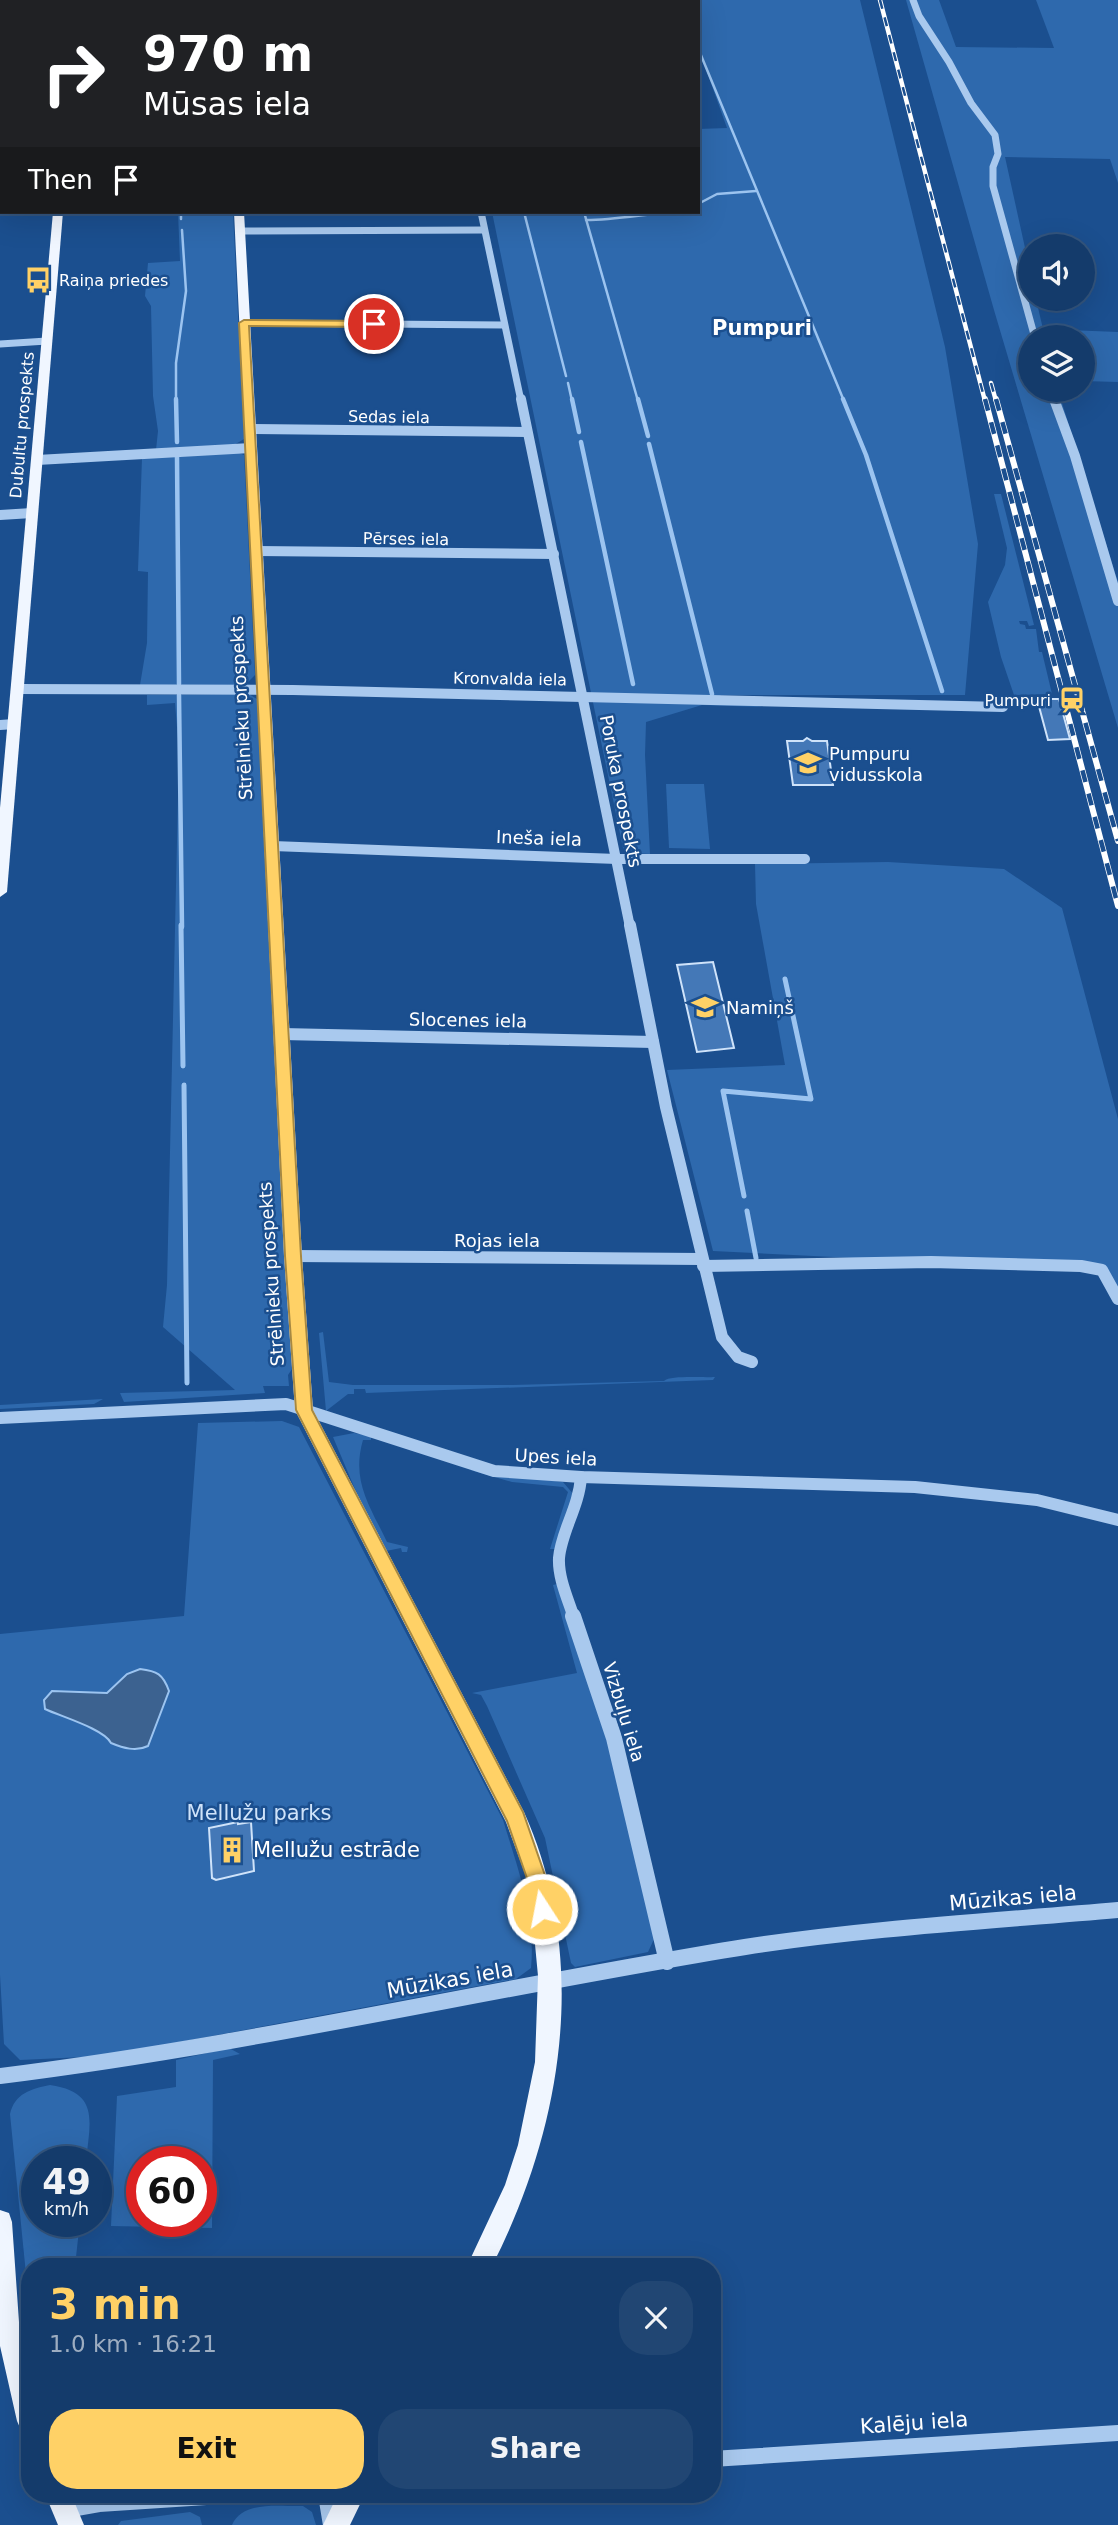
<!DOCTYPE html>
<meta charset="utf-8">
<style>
body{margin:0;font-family:"DejaVu Sans",sans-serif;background:#214673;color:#f1f3f6;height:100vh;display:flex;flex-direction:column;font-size:26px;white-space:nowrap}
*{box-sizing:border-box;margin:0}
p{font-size:23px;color:#9dadc1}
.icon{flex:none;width:38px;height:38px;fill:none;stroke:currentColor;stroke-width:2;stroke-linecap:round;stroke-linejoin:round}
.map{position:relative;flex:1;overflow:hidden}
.details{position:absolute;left:21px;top:2258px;width:700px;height:245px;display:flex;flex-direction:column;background:#143b6b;border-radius:28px;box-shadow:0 7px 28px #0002,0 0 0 2px #33557e}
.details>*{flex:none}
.top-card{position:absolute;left:0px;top:0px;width:700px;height:214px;box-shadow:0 7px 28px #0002,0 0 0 2px #33557e;background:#202124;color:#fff;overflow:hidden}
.fabs{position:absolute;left:1018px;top:234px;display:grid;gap:14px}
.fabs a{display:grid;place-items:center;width:77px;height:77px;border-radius:50%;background:#143b6b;box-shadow:0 7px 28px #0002,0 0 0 2px #33557e;font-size:35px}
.speed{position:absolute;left:21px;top:2146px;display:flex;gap:14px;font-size:35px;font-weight:700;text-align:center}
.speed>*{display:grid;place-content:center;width:91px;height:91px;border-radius:50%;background:#143b6b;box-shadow:0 7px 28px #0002,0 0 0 2px #33557e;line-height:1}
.speed small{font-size:18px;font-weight:400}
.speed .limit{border:10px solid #d22;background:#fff;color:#111}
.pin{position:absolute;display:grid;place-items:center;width:60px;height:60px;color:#fff;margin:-30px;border:4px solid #fff;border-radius:50%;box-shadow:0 2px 7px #0007}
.me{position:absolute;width:77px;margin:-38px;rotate:349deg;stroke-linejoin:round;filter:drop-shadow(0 0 5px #0008)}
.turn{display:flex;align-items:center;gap:24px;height:147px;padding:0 28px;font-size:32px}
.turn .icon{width:91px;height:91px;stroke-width:2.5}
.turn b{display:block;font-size:49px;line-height:60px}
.then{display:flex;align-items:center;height:66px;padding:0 28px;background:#0003;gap:14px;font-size:26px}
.round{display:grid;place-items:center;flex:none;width:74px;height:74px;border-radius:28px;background:#214673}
.headline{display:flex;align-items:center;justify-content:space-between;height:119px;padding:0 28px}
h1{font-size:42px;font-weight:700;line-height:52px;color:#ffd166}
.button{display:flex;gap:14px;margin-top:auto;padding:14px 28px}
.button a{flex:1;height:80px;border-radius:28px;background:#ffd166;color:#111;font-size:28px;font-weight:700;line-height:80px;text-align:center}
.button a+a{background:#214673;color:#f1f3f6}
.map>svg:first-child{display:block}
.green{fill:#2e69ad;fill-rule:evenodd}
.water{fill:#3c6290;stroke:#9cc4f0;stroke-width:2}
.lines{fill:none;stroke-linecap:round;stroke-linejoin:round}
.stream-far2{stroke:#9cc4f0;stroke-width:2.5}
.stream-far1{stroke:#9cc4f0;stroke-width:4.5}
.stream{stroke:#9cc4f0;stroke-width:5}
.building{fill:#4478b7;stroke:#cfe3fa;stroke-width:2}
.minor-far3{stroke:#a9c9ee;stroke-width:7}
.minor-far2{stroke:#a9c9ee;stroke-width:10}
.minor-far1{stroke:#a9c9ee;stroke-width:12}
.minor{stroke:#a9c9ee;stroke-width:16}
.major{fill:#f0f6ff;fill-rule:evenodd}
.rail-far1-casing{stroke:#fff;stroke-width:4.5}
.rail-casing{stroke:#fff;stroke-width:6}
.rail-far1{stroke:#1b4f8f;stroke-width:2.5;stroke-dasharray:9;stroke-linecap:butt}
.rail{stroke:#1b4f8f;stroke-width:4.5;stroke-dasharray:12;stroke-linecap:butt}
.route{fill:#ffd166;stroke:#a68842;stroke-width:2}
.labels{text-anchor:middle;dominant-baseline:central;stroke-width:5;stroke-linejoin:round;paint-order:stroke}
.far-poi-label{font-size:16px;fill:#fff;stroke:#1b4f8f;text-anchor:start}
.far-street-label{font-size:16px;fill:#fff;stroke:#1b4f8f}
.street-label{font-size:18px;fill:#fff;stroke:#1b4f8f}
.poi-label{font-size:18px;fill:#fff;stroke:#1b4f8f;text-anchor:start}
.far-district-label{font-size:21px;font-weight:bold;fill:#fff;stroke:#1b4f8f}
.near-park-label{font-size:21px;fill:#cfe3fa;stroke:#1b4f8f}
.near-poi-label{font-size:21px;fill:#fff;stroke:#1b4f8f;text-anchor:start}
.near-street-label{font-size:21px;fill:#fff;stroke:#1b4f8f}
</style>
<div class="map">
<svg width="1118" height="2525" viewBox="0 0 1118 2525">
<rect width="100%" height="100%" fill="#1b4f8f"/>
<!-- green -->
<g class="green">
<polygon points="448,0 860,0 945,347 978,544 965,695 721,695 715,701 763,707 702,705 646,722 645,755 650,854 632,853 623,848 492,212 698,212 698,129 727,128 698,47 698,2"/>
<polygon points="906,0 939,0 956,47 1054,48 1036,0 1118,0 1118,183 1110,159 1005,157 1031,275 1031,299 1036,299 1043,329 1118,332 1118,382 1083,381 1083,338 1031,338 1031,390 1058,390 1118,582 1118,728 994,310"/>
<polygon points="178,212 233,212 244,439 234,445 156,450 158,431 153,396 151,306 145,296 148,263 180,261"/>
<polygon points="239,453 244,455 255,675 248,682 235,686 140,685 147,643 148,572 138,571 142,458"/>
<polygon points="994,494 1001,494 1034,625 1029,626 1027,621 1019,621 1020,624 1025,625 1026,629 1036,629 1039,652 1042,652 1052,694 1014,695 1001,657 988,602 1005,565 1007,548"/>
<polygon points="249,694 257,699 292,1369 288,1375 289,1386 263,1386 265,1393 124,1402 120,1393 235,1390 163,1327 167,1285 179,752 175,703 147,705 147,695"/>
<polygon points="666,784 704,784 710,849 669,848"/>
<polygon points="888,862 1004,869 1062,908 1118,1119 1118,1299 1102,1270 713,1251 667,1070 785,1065 756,904 755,864"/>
<path d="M323,1332l6,50 24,3h159l152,-4c7,-6 38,-3 51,-4l-2,3 -347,13 -1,-4h-11v5h-6l-22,17 -7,-78z"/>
<polygon points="103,1399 94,1404 0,1409 0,1405"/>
<path d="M282,1421l17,6 204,393c15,49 33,97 28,148l-15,11 -411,77 -85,4 -16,-16 -4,-69v-341l184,-18 14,-193z"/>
<path d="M354,1433l17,3v4h-8c-12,41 7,66 24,102l21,5 -1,5h-5l-1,-4 -15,3 -23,-43 -30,-71z"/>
<polygon points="470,1470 563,1482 574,1495 556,1549 550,1549 568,1492 563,1487 512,1482"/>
<polygon points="557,1584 610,1743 655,1937 648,1952 575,1967 571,1963 545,1838 487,1706 481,1695 472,1693 577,1673 553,1585"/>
<path d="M229,2048l11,6 -27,6 -1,168 -101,-2 6,-130 59,-9v-27zM142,2161h59v60h-59z"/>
<path d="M50,2085c50,7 40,37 36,76h-49v60h43l-5,45h-45v48l-20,-200c5,-21 21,-25 40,-29z"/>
<path d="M303,2506l9,6 4,13h-84c11,-25 48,-18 71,-19z"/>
<polygon points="190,2512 200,2517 202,2525 118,2525 121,2521"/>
</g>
<!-- water -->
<path class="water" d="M140,1669c17,2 23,5 29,22l-21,55c-12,6 -25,2 -37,-3 -7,-14 -49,-26 -66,-34l-1,-9 8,-9 55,2 20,-19z"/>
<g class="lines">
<!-- stream-far2 -->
<g class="stream-far2">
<polyline points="698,48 844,401"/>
<polyline points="698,204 717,194 756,191"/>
<polyline points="181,212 181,219"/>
<polyline points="524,212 566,376"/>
<polyline points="584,212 638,401"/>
<path d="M586,220c30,0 58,-6 88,-8"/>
<polyline points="568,383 572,401"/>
<polyline points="176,401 176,363 186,291 182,230"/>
</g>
<!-- stream-far1 -->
<g class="stream-far1">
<polyline points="176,399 177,442"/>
<polyline points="572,399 579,432"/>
<polyline points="638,399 648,436"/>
<polyline points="843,399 866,455 942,691"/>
<polyline points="581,442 633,684"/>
<polyline points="649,444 712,694"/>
<polyline points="177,457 179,684"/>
<polyline points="179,695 182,927"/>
</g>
<!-- stream -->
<g class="stream">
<polyline points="181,925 183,1066"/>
<polyline points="184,1085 187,1383"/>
<polyline points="744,1196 723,1091 811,1099 785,979"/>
<polyline points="747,1211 756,1258"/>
</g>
</g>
<!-- building -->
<g class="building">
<polygon points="1037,699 1059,699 1070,739 1048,740"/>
<polygon points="807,738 812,741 827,741 833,785 793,785 787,741 803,741"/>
<polygon points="713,962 734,1048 697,1052 677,965"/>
<polygon points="238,1822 238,1824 251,1822 254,1871 216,1880 212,1878 209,1828"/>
</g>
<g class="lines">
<!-- minor-far3 -->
<g class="minor-far3">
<polyline points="913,0 919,16 949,62 971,103 995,135 998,154 993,167 993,186 1035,338"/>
<polyline points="481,212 521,401"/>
<polyline points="240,231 484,230"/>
<polyline points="244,323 503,325"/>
<polyline points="0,344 47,341"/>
<polyline points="1051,390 1055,401"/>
</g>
<!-- minor-far2 -->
<g class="minor-far2">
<polyline points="521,399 630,927"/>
<polyline points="1054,399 1075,456 1118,601"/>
<polyline points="250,429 527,432"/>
<polyline points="37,460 251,448"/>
<polyline points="0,515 32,513"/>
<polyline points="257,551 554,554"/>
<polyline points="17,689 293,690 1003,707"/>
<polyline points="0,725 14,724"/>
<polyline points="273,846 617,859 805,859"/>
</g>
<!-- minor-far1 -->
<g class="minor-far1">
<polyline points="630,925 666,1107 722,1337 738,1357 752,1362"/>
<polyline points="282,1034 653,1042"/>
<polyline points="293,1256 701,1259"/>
<polyline points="703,1266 931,1262 1081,1266 1102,1270 1118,1299"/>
<polyline points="0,1418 286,1404 494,1471 581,1477 915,1487 1037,1500 1118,1520"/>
<path d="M574,1618c-6,-19 -16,-40 -15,-60 2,-26 20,-51 22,-81"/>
</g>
<!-- minor -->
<g class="minor">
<polyline points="573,1616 614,1738 667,1962"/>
<path d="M0,2076c250,-31 496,-89 745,-129 123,-19 249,-26 373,-37"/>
<polyline points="712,2459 1118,2433"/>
<polyline points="319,2494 327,2501 331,2525"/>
<polyline points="65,2510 99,2504 252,2494"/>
</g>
<!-- major -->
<g class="major">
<polygon points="72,0 80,0 71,2"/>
<rect x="222" y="0" width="8" height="2"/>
<polygon points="53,212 63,212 7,892 0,897 0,808"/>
<path d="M234,212h10l58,1044 11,154 211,402c66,147 39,315 -32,454h-25l38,-81 13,-40 17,-83 3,-86 -7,-74 -5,-26 -20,-54 -211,-412 -11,-154z"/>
<polygon points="0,2210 9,2213 12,2222 19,2322 30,2366 30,2434 21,2430 17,2421 0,2346"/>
<polygon points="45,2494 71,2494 84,2525 58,2525"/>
<polygon points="338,2494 365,2494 350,2525 323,2525"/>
</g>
<!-- rail-far1 casing -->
<g class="rail-far1-casing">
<g id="rail-far1">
<polyline points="880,0 985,401"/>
<polyline points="991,383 996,401"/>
</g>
</g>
<!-- rail casing -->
<g class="rail-casing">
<g id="rail">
<polyline points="985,399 1118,906"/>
<polyline points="996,399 1118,841"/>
</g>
</g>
<!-- rail-far1 -->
<use href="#rail-far1" class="rail-far1"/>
<!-- rail -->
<use href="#rail" class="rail"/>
</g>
<!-- route -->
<polygon class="route" points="244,320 374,321 379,324 374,327 249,326 301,1256 312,1410 523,1812 548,1884 552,1909 549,1916 542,1919 535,1916 529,1884 507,1821 296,1410 285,1256 239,323"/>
<!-- icons -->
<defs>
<g id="bus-bare" transform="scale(2.1)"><path d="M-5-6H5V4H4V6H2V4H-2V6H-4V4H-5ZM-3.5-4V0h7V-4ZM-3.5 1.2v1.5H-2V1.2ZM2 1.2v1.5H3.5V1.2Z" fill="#ffd166" stroke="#1b4f8f" stroke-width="2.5" paint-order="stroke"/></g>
<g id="station-bare" transform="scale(2.1)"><path d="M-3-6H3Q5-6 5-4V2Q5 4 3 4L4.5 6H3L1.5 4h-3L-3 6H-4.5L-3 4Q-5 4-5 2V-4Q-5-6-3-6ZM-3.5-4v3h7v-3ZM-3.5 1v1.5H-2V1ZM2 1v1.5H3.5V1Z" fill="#ffd166" stroke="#1b4f8f" stroke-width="2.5" paint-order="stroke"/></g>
<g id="school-bare" transform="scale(2.1)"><path d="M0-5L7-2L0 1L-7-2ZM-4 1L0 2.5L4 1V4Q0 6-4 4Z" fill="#ffd166" stroke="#1b4f8f" stroke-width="2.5" paint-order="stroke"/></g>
<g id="building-bare" transform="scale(2.1)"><path d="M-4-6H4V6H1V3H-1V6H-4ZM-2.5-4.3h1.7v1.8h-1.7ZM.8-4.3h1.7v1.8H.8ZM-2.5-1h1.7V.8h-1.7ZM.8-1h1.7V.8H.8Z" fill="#ffd166" stroke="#1b4f8f" stroke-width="2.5" paint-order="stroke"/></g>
</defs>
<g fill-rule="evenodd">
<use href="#bus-bare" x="38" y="280"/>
<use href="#station-bare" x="1072" y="700"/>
<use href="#school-bare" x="808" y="763"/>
<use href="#school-bare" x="705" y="1007"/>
<use href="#building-bare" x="232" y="1850"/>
</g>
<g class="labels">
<!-- far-poi labels -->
<g class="far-poi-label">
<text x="59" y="280">Raiņa priedes</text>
<text x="1051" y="700" text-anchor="end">Pumpuri</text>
</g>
<!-- far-street labels -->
<g class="far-street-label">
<text transform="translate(389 417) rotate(1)">Sedas iela</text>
<text transform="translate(22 425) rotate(-85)">Dubultu prospekts</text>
<text transform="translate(406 539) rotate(1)">Pērses iela</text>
<text transform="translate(510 679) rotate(1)">Kronvalda iela</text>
</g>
<!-- street labels -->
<g class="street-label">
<text transform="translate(241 708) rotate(-93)">Strēlnieku prospekts</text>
<text transform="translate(621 791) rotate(79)">Poruka prospekts</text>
<text transform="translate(539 838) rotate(2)">Ineša iela</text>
<text transform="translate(468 1020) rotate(1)">Slocenes iela</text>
<text x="497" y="1240">Rojas iela</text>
<text transform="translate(271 1274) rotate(-94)">Strēlnieku prospekts</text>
<text transform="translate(556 1457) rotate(3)">Upes iela</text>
<text transform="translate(624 1712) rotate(73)">Vizbuļu iela</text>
</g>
<!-- poi labels -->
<g class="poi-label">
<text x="829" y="753">Pumpuru<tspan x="829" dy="21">vidusskola</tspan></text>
<text x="726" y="1007">Namiņš</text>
</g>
<!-- far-district labels -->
<g class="far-district-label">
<text x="762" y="328">Pumpuri</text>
</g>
<!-- near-park labels -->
<g class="near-park-label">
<text x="259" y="1813">Mellužu parks</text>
</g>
<!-- near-poi labels -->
<g class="near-poi-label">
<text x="253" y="1850">Mellužu estrāde</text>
</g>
<!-- near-street labels -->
<g class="near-street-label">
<text transform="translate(1013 1898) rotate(-5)">Mūzikas iela</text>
<text transform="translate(450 1980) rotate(-10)">Mūzikas iela</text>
<text transform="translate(914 2423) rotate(-4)">Kalēju iela</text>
</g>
</g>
</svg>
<div class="fabs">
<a><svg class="icon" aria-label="sound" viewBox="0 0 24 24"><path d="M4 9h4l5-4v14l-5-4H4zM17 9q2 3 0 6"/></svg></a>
<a><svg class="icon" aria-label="layers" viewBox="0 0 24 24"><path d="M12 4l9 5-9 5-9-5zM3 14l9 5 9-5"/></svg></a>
</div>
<div class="speed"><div>49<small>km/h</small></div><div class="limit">60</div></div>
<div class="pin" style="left:374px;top:324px;background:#d93025"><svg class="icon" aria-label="arrive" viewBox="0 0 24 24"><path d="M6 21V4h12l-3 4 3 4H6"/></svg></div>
<svg class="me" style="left:542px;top:1909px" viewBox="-20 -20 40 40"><circle r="17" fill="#ffd166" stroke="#fff" stroke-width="3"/><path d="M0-11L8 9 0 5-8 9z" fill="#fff"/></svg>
<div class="top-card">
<div class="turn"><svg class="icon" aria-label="right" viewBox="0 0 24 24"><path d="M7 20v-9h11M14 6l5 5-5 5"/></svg><div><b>970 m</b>Mūsas iela</div></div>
<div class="then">Then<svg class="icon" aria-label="arrive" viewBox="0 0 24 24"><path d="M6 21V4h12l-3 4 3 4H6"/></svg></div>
</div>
<section class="details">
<div class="headline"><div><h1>3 min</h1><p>1.0 km · 16:21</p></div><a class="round"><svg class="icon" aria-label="close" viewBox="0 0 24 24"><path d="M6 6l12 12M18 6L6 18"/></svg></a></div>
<div class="button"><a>Exit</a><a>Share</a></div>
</section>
</div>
